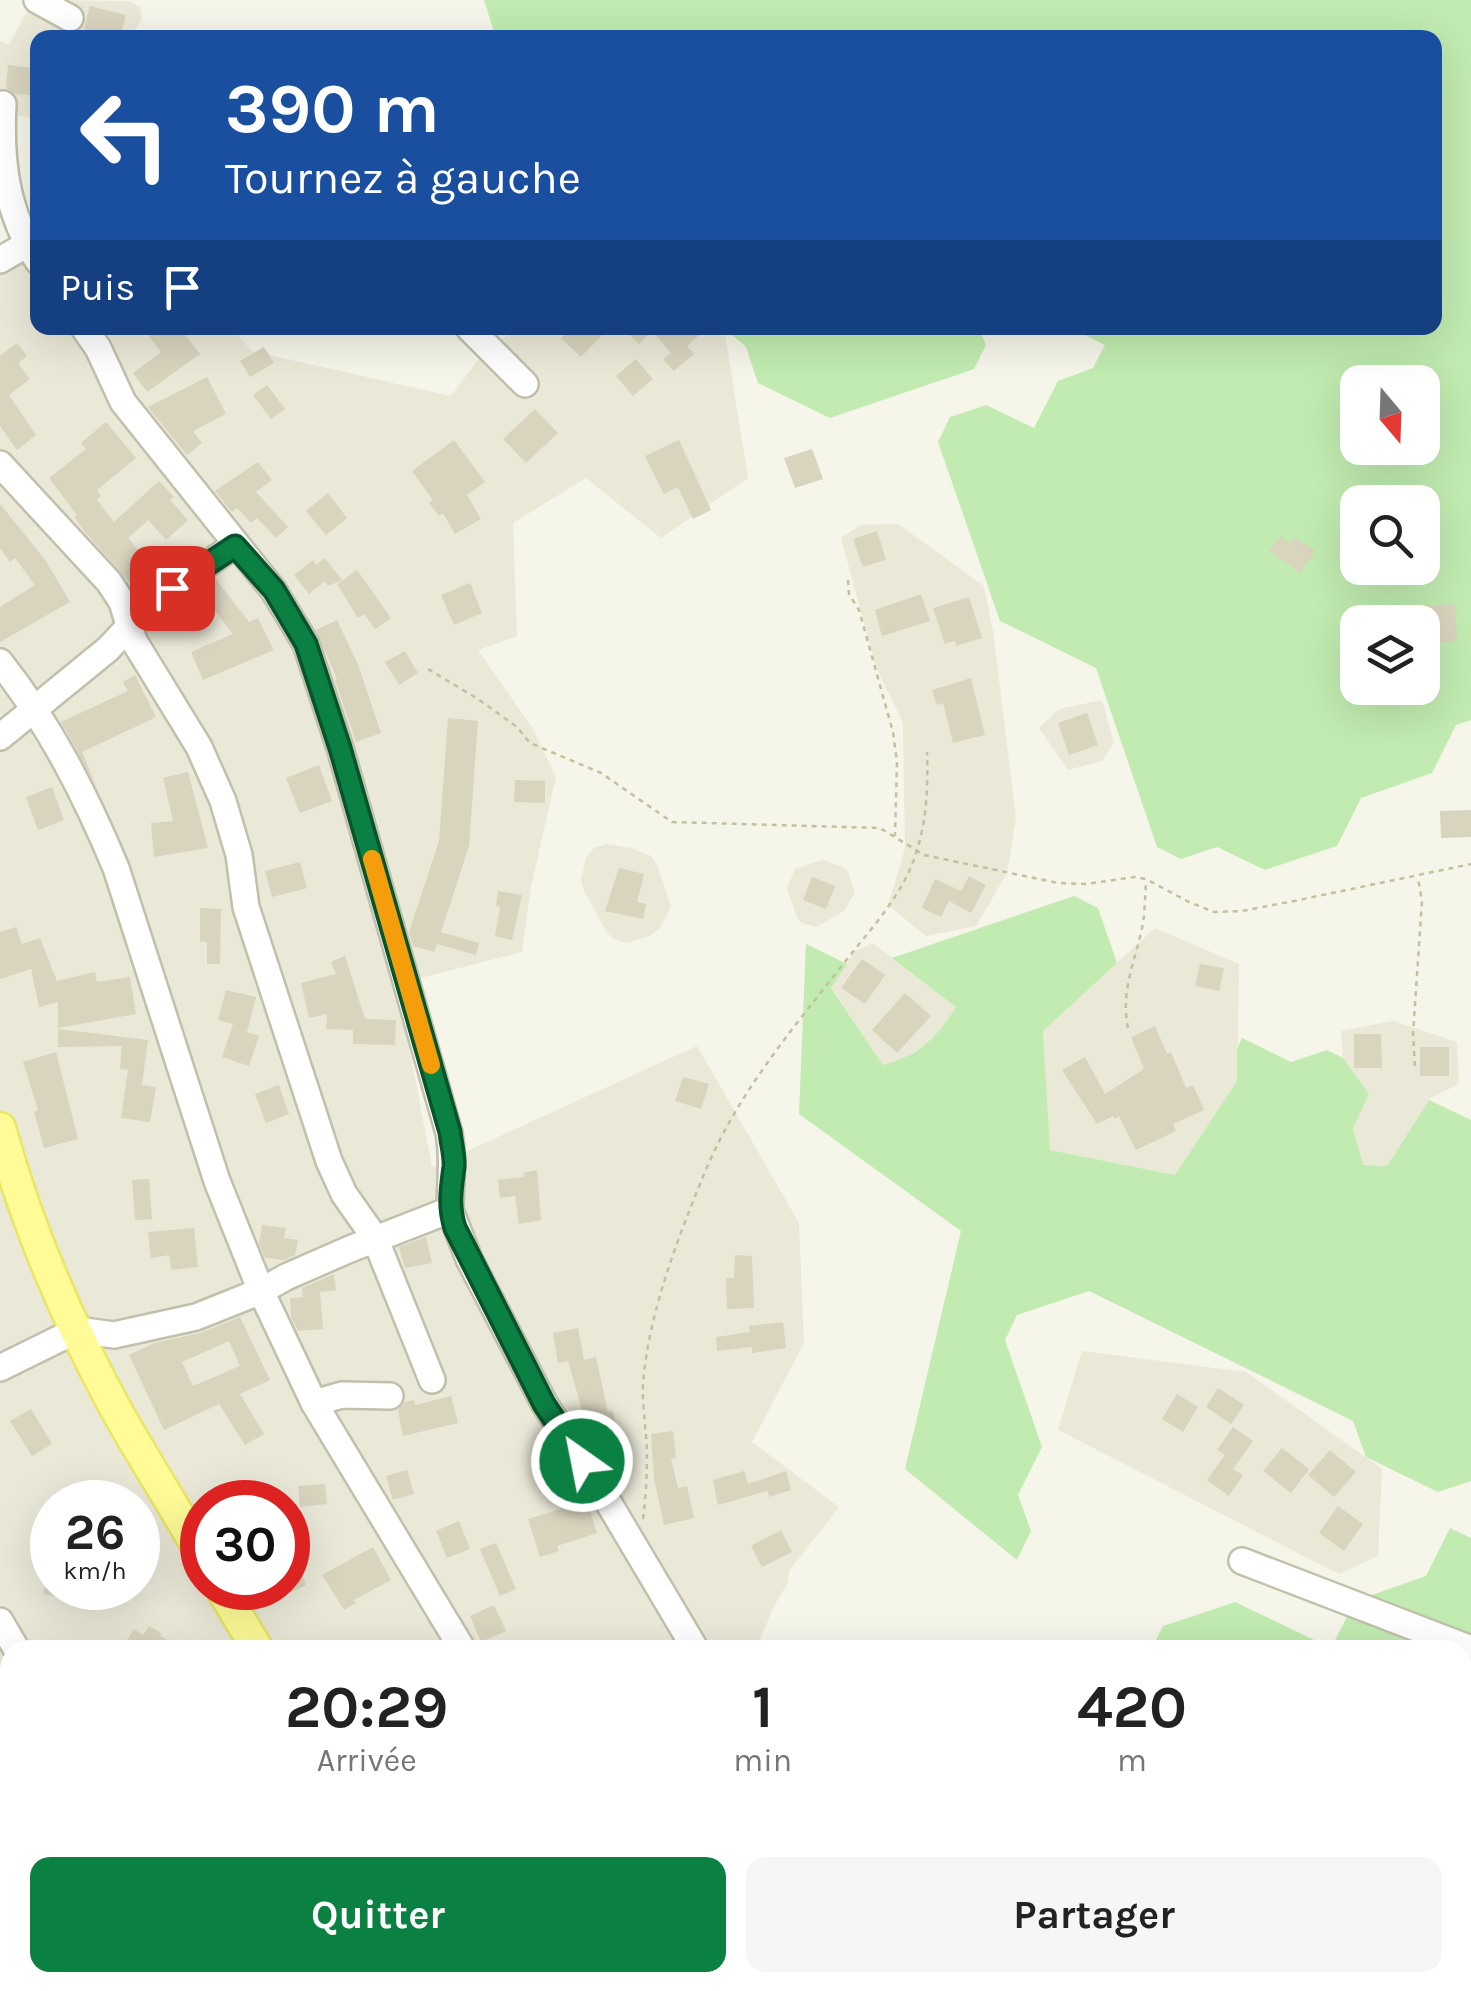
<!DOCTYPE html>
<html lang="fr">
<meta charset="utf-8">
<style>
body{margin:0;font-family:Karla,sans-serif;background:#f6f6f6;color:#222;height:100vh;display:flex;flex-direction:column;font-size:38px;white-space:nowrap}
*{box-sizing:border-box;margin:0}
p{font-size:32px;color:#767676}
.icon{flex:none;width:55px;height:55px;fill:none;stroke:currentColor;stroke-width:2;stroke-linecap:round;stroke-linejoin:round}
.map{position:relative;flex:1;overflow:hidden}
.panel{position:absolute;left:0px;top:1640px;width:1472px;height:352px;display:flex;flex-direction:column;background:#fff;border-radius:30px 30px 0 0;box-shadow:0 10px 40px #0002}
.panel>*{flex:none}
.guide{position:absolute;left:30px;top:30px;width:1412px;height:305px;border-radius:20px;box-shadow:0 10px 40px #0002;background:#1a4fa0;color:#fff;overflow:hidden}
.needle{width:65px;rotate:161deg}
.buttons{position:absolute;left:1340px;top:365px;display:grid;gap:20px}
.buttons a{display:grid;place-items:center;width:100px;height:100px;border-radius:20px;background:#fff;box-shadow:0 10px 40px #0002;font-size:50px}
.speed{position:absolute;left:30px;top:1480px;display:flex;gap:20px;font-size:50px;font-weight:700;text-align:center}
.speed>*{display:grid;place-content:center;width:130px;height:130px;border-radius:50%;background:#fff;box-shadow:0 10px 40px #0002;line-height:1}
.speed small{font-size:25px;font-weight:400}
.speed .limit{border:15px solid #d22;background:#fff;color:#111}
.pin{position:absolute;display:grid;place-items:center;width:85px;height:85px;color:#fff;margin:-42px;border-radius:20px;box-shadow:0 5px 15px #0006}
.me{position:absolute;width:110px;margin:-55px;rotate:327deg;stroke-linejoin:round;filter:drop-shadow(0 0 8px #0008)}
.turn{display:flex;align-items:center;gap:35px;height:210px;padding:0 30px;font-size:45px}
.turn .icon{width:130px;height:130px;stroke-width:2.5}
.turn b{display:block;font-size:70px;line-height:85px}
.then{display:flex;align-items:center;height:95px;padding:0 30px;background:#0003;gap:20px;font-size:38px}
.eta{display:flex;justify-content:space-evenly;align-items:center;height:170px;text-align:center}
.eta b{font-size:60px;font-weight:700;line-height:70px}
.primary-button{display:flex;gap:20px;margin-top:auto;padding:20px 30px}
.primary-button a{flex:1;height:115px;border-radius:20px;background:#0b8043;color:#fff;font-size:40px;font-weight:700;line-height:115px;text-align:center}
.primary-button a+a{background:#f6f6f6;color:#222}
.map>svg:first-child{display:block}
.residential{fill:#eae8d7;fill-rule:evenodd}
.green{fill:#c1ebb0;fill-rule:evenodd}
.building{fill:#d8d4be;fill-rule:evenodd}
.lines{fill:none;stroke-linecap:round;stroke-linejoin:round}
.minor-casing{stroke:#c1c0ab;stroke-width:30}
.major-casing{stroke:#eae562;stroke-width:35}
.path{stroke:#c4c09b;stroke-width:2.5;stroke-dasharray:5 5;stroke-linecap:butt}
.minor{stroke:#fff;stroke-width:25}
.major{stroke:#fffc98;stroke-width:30}
.route-casing{stroke:#07532c;stroke-width:25}
.route{stroke:#0b8043;stroke-width:18}
.slow{stroke:#f59e0b;stroke-width:18}
</style>
<div class="map">
<svg width="1471" height="1991" viewBox="0 0 1471 1991">
<rect width="100%" height="100%" fill="#f5f5e9"/>
<!-- residential -->
<g class="residential">
<polygon points="33,0 129,1 140,7 142,19 136,29 137,37 38,38 37,120 25,116 0,117 0,41 9,45"/>
<path d="M37,236l1,92h193l21,23 199,45 33,-44 34,-24h206l24,150 -87,60 -75,-60 -73,45 4,113 -39,14 55,79 23,48 -25,110 -9,65 -125,32 35,183 265,-121 102,177 5,120 -52,99 87,65 -50,64 -1,12 -14,23 -14,34 10,10h-760v332h1152l10,9h-1172v-1733zM52,1502h86v86h-86zM202,1502h86v86h-86z"/>
<polygon points="898,524 984,586 993,631 1016,818 1007,873 976,926 926,936 888,905 905,848 903,723 876,667 841,538 861,525"/>
<polygon points="1102,700 1114,743 1102,761 1068,770 1039,728 1059,709"/>
<polygon points="606,844 631,848 651,856 658,867 671,906 659,929 650,936 627,943 616,940 607,933 584,891 581,880 586,858 594,848"/>
<polygon points="822,860 843,867 848,872 855,892 844,911 816,927 802,923 797,917 787,889 795,869"/>
<polygon points="1155,928 1239,964 1237,1081 1175,1175 1050,1150 1043,1031"/>
<polygon points="873,943 956,1007 933,1041 899,1061 883,1065 831,987 855,951"/>
<polygon points="1393,1021 1457,1042 1459,1084 1430,1098 1387,1166 1362,1165 1353,1128 1369,1094 1343,1059 1341,1031"/>
<polygon points="1082,1351 1246,1372 1382,1469 1378,1556 1339,1574 1058,1430"/>
<polygon points="1471,1796 1471,1991 1429,1991 1428,1983 1462,1982 1462,1859"/>
</g>
<!-- green -->
<g class="green">
<path d="M484,0h987v720l-15,5 -24,48 -71,25 -24,48 -72,24 -48,-23 -36,12 -24,-12 -61,-179 -96,-47 -62,-179 12,-25 36,-12 48,23 24,-47 35,-13 12,-23 -34,-17h364v-290h-939zM1358,382h64v66h-64zM1358,502h64v66h-64zM1358,622h64v66h-64z"/>
<polygon points="731,328 979,328 986,345 974,369 830,418 758,383 746,347 731,334"/>
<path d="M1074,896l24,12 19,55 -74,68 7,119 125,25 62,-94v-32l5,-11 49,24 36,-12 16,8 26,36 -16,34 10,37 24,1 42,-66 42,20v361l-33,11 -72,-35 -13,-36 -264,-130 -72,24 -12,25 37,107 -24,48 13,36 -14,29 -112,-91 56,-238 -162,-117 7,-170 41,20 -16,24 52,77c38,-10 53,-27 73,-58l-64,-49z"/>
<polygon points="1450,1528 1471,1538 1471,1796 1463,1859 1462,1650 1151,1650 1163,1626 1235,1602 1331,1648 1355,1601 1426,1576"/>
</g>
<!-- building -->
<g class="building">
<polygon points="90,6 126,15 120,38 86,38 88,30 84,29"/>
<polygon points="8,65 33,68 31,95 15,94 6,88"/>
<polygon points="143,328 180,328 200,354 147,392 133,373 161,352"/>
<polygon points="572,328 609,328 581,357 561,338"/>
<polygon points="622,328 707,328 687,346 694,354 674,371 663,359 671,353 652,331 639,344"/>
<polygon points="17,343 27,356 18,363 30,379 9,395 36,435 17,450 0,426 0,356"/>
<polygon points="264,347 274,363 250,377 240,361"/>
<polygon points="636,359 653,379 633,396 616,376"/>
<polygon points="207,377 226,414 193,431 202,443 187,455 148,407"/>
<polygon points="267,385 285,409 271,419 253,395"/>
<polygon points="535,409 558,433 526,463 503,439"/>
<polygon points="106,422 136,458 97,490 101,496 97,500 114,522 159,481 174,497 170,500 188,520 166,540 148,520 128,538 153,568 132,585 85,532 74,517 77,515 49,478 86,449 81,443"/>
<polygon points="454,440 485,482 467,495 481,519 455,534 443,513 439,516 429,503 433,500 412,471"/>
<polygon points="679,440 711,510 693,519 678,487 664,494 645,456"/>
<polygon points="812,449 823,479 795,488 784,458"/>
<polygon points="258,462 272,480 256,492 288,527 276,538 257,518 251,523 237,508 232,512 215,491"/>
<polygon points="328,493 347,518 326,535 306,511"/>
<polygon points="0,504 46,561 70,602 0,642 0,607 35,585 15,558 10,562 0,548"/>
<polygon points="877,531 886,560 863,567 853,539"/>
<polygon points="1281,536 1289,543 1294,537 1315,551 1300,573 1269,551"/>
<polygon points="325,558 342,580 328,586 325,581 309,594 294,575 313,560 316,565"/>
<polygon points="357,570 391,618 375,629 364,614 358,618 337,584"/>
<polygon points="215,578 249,622 258,618 274,650 203,680 191,652 233,634 212,607 204,613 191,595"/>
<polygon points="470,583 482,613 454,625 441,595"/>
<polygon points="921,594 930,621 882,636 875,610"/>
<polygon points="969,597 982,638 956,646 955,641 945,644 933,608"/>
<polygon points="1455,604 1457,641 1426,644 1423,606"/>
<polygon points="337,620 359,667 381,733 356,742 335,680 337,679 316,630"/>
<polygon points="405,651 418,673 399,685 385,662"/>
<polygon points="135,675 156,717 82,752 97,787 61,722 128,691 123,682"/>
<polygon points="971,678 985,735 953,743 943,703 937,705 932,690"/>
<polygon points="1087,713 1098,745 1069,755 1058,723"/>
<polygon points="448,718 478,721 469,846 441,932 479,943 476,955 437,944 434,952 413,946 409,932 439,841"/>
<polygon points="319,765 332,801 300,813 286,778"/>
<polygon points="188,772 208,848 154,857 151,823 173,821 163,778"/>
<polygon points="515,780 545,781 545,803 514,802"/>
<polygon points="52,787 64,820 38,830 26,797"/>
<polygon points="1471,810 1471,837 1441,838 1440,811"/>
<polygon points="300,862 307,888 272,897 265,871"/>
<polygon points="619,868 644,874 637,902 646,904 643,919 605,911"/>
<polygon points="969,876 986,885 971,913 949,901 941,917 922,908 935,879 961,891"/>
<polygon points="812,877 835,886 826,909 803,900"/>
<polygon points="498,891 522,895 512,940 495,936 500,907 496,906"/>
<polygon points="200,908 221,909 220,964 207,964 207,942 200,942"/>
<polygon points="16,927 22,944 40,938 57,981 95,972 97,982 130,977 136,1014 58,1028 58,1002 39,1007 31,969 0,979 0,932"/>
<polygon points="345,956 365,1019 396,1020 395,1045 353,1044 353,1030 326,1029 327,1014 309,1018 301,983 336,974 331,962"/>
<polygon points="862,959 885,975 865,1004 841,988"/>
<polygon points="1200,964 1224,968 1219,991 1195,986"/>
<polygon points="226,990 256,997 247,1032 259,1036 249,1066 222,1057 233,1024 218,1020"/>
<polygon points="905,993 931,1016 897,1053 872,1030"/>
<polygon points="1155,1026 1167,1054 1171,1052 1186,1088 1193,1085 1204,1110 1173,1124 1176,1131 1136,1150 1119,1116 1115,1119 1113,1116 1097,1124 1062,1070 1085,1057 1105,1094 1144,1069 1131,1037"/>
<polygon points="58,1029 148,1040 142,1085 156,1087 150,1122 121,1118 128,1070 120,1069 122,1046 58,1047"/>
<polygon points="1354,1034 1381,1034 1382,1068 1354,1068"/>
<rect x="1420" y="1047" width="29" height="29"/>
<polygon points="56,1052 78,1139 44,1148 34,1112 38,1110 23,1062"/>
<polygon points="683,1077 709,1084 701,1109 675,1101"/>
<polygon points="279,1085 289,1114 266,1123 255,1094"/>
<polygon points="537,1170 541,1220 519,1224 515,1196 500,1198 498,1180 524,1177 523,1173"/>
<polygon points="149,1179 152,1219 135,1220 132,1180"/>
<polygon points="262,1225 286,1228 284,1238 298,1240 295,1255 284,1260 265,1258 259,1243"/>
<polygon points="194,1228 198,1267 171,1270 169,1255 151,1258 148,1232"/>
<polygon points="426,1237 432,1263 405,1268 399,1247"/>
<polygon points="735,1255 752,1256 754,1308 727,1309 726,1278 734,1278"/>
<polygon points="334,1274 336,1290 320,1292 323,1329 298,1331 291,1317 290,1298 303,1297 302,1288"/>
<path d="M240,1317l30,63 -30,14 24,40 -19,11 -26,-41 -55,26 -35,-75 25,-12 46,-10zM229,1341l11,25 -47,20 -11,-24z"/>
<polygon points="783,1322 786,1348 752,1353 752,1347 717,1351 716,1337 750,1332 749,1326"/>
<polygon points="578,1328 584,1360 596,1357 608,1412 612,1410 621,1439 593,1448 568,1361 558,1363 553,1333"/>
<polygon points="1218,1388 1244,1405 1231,1424 1206,1407"/>
<polygon points="1177,1394 1198,1407 1183,1432 1162,1419"/>
<polygon points="451,1396 458,1423 403,1436 398,1410 405,1402 414,1400 415,1405"/>
<polygon points="31,1409 52,1444 32,1456 10,1421"/>
<polygon points="1233,1427 1253,1441 1233,1469 1243,1475 1229,1496 1207,1480 1225,1455 1217,1450"/>
<polygon points="673,1431 676,1458 671,1459 678,1488 687,1486 694,1518 664,1525 654,1478 651,1434"/>
<polygon points="1282,1448 1309,1469 1291,1493 1263,1471"/>
<polygon points="1330,1450 1356,1472 1334,1497 1308,1475"/>
<polygon points="407,1470 414,1494 393,1500 386,1476"/>
<polygon points="744,1471 748,1484 786,1471 791,1490 769,1497 767,1491 718,1505 713,1480"/>
<polygon points="325,1484 327,1504 300,1507 298,1486"/>
<polygon points="587,1501 597,1533 557,1546 559,1551 540,1557 528,1519"/>
<polygon points="1338,1506 1363,1524 1344,1551 1319,1533"/>
<polygon points="459,1521 470,1549 447,1558 436,1531"/>
<polygon points="781,1530 792,1552 762,1567 751,1546"/>
<polygon points="288,1540 306,1585 269,1603 260,1588 288,1588"/>
<polygon points="496,1543 516,1589 500,1596 480,1549"/>
<polygon points="373,1547 391,1580 354,1600 356,1603 344,1610 322,1575"/>
<polygon points="44,1588 93,1588 88,1602 43,1594"/>
<polygon points="494,1605 506,1631 481,1642 470,1616"/>
<polygon points="149,1626 161,1633 160,1636 185,1650 136,1650 125,1643 134,1629 143,1635"/>
</g>
<g class="lines">
<!-- minor casing -->
<g class="minor-casing">
<g id="minor">
<polyline points="37,0 70,18"/>
<path d="M3,104c-3,57 3,108 35,157"/>
<polyline points="0,260 38,238"/>
<path d="M84,328l14,20 25,54 151,189 32,53 34,104 109,385c5,27 1,50 1,77"/>
<polyline points="469,328 525,384"/>
<polyline points="0,464 109,582 122,602 134,641 199,747 223,801 239,855 246,907 329,1161 344,1194 375,1238 432,1380"/>
<path d="M0,662c50,63 85,132 116,206l101,313 44,110 53,112 149,247"/>
<polyline points="0,737 108,649 151,603 235,545"/>
<polyline points="0,1368 77,1330 114,1335 196,1317 261,1291 286,1277 350,1249 450,1210 469,1259 544,1403 601,1490 696,1650"/>
<polyline points="314,1403 342,1395 390,1396"/>
<polyline points="1242,1561 1471,1649"/>
<polyline points="0,1621 17,1650"/>
<polyline points="208,1982 212,1991"/>
<polyline points="676,1982 680,1991"/>
<polyline points="901,1982 908,1991"/>
<polyline points="107,1991 121,1982"/>
</g>
</g>
<!-- major casing -->
<g class="major-casing">
<g id="major">
<path d="M0,1128c26,95 66,189 113,276 28,51 60,100 89,151"/>
<polyline points="221,1588 258,1650"/>
<polyline points="459,1982 463,1991"/>
</g>
</g>
<!-- path -->
<g class="path">
<polyline points="848,580 849,594 859,610 893,732 897,762 895,836"/>
<polyline points="428,669 478,699 517,727 530,743 601,773 672,822 880,828 924,855 1058,883 1086,884 1135,877 1146,879 1189,902 1214,912 1242,911 1294,901 1471,864"/>
<path d="M1128,1028c-8,-39 8,-67 15,-105 2,-13 2,-27 3,-41"/>
<polyline points="1415,1066 1413,1034 1422,901 1418,878"/>
<path d="M643,1519c3,-22 4,-46 4,-68 -1,-23 -5,-45 -4,-68 6,-71 35,-146 62,-211 33,-80 90,-146 143,-214 26,-33 57,-66 69,-108 10,-31 11,-65 10,-98"/>
<polyline points="1083,1982 1096,1991"/>
<polyline points="1066,1991 1075,1982"/>
<polyline points="1197,1991 1201,1984"/>
</g>
<!-- minor -->
<use href="#minor" class="minor"/>
<!-- major -->
<use href="#major" class="major"/>
</g>
<g class="lines">
<!-- route casing -->
<g class="route-casing">
<path id="route" d="M172,588l63,-42 39,44 32,54 34,104 110,384c1,11 5,24 4,35 -3,23 -6,38 1,61l89,176 38,57"/>
</g>
<!-- route -->
<use href="#route" class="route"/>
<!-- slow -->
<polyline class="slow" points="372,859 431,1065"/>
</g>
</svg>
<div class="buttons">
<a><svg class="needle" viewBox="-14 -14 28 28"><path d="M0-13l5 13h-10z" fill="#e53935"/><path d="M0 13l5-13h-10z" fill="#767676"/></svg></a>
<a><svg class="icon" aria-label="search" viewBox="0 0 24 24"><circle cx="10" cy="10" r="6"/><path d="M15 15l6 6"/></svg></a>
<a><svg class="icon" aria-label="layers" viewBox="0 0 24 24"><path d="M12 4l9 5-9 5-9-5zM3 14l9 5 9-5"/></svg></a>
</div>
<div class="speed"><div>26<small>km/h</small></div><div class="limit">30</div></div>
<div class="pin" style="left:172px;top:588px;background:#d93025"><svg class="icon" aria-label="arrive" viewBox="0 0 24 24"><path d="M6 21V4h12l-3 4 3 4H6"/></svg></div>
<svg class="me" style="left:582px;top:1461px" viewBox="-20 -20 40 40"><circle r="17" fill="#0b8043" stroke="#fff" stroke-width="3"/><path d="M0-11L8 9 0 5-8 9z" fill="#fff"/></svg>
<div class="guide">
<div class="turn"><svg class="icon" aria-label="left" viewBox="0 0 24 24"><path d="M17 20v-9H6M10 6l-5 5 5 5"/></svg><div><b>390 m</b>Tournez à gauche</div></div>
<div class="then">Puis<svg class="icon" aria-label="arrive" viewBox="0 0 24 24"><path d="M6 21V4h12l-3 4 3 4H6"/></svg></div>
</div>
<section class="panel">
<div class="eta">
<div><b>20:29</b><p>Arrivée</p></div>
<div><b>1</b><p>min</p></div>
<div><b>420</b><p>m</p></div>
</div>
<div class="primary-button"><a>Quitter</a><a>Partager</a></div>
</section>
</div>
